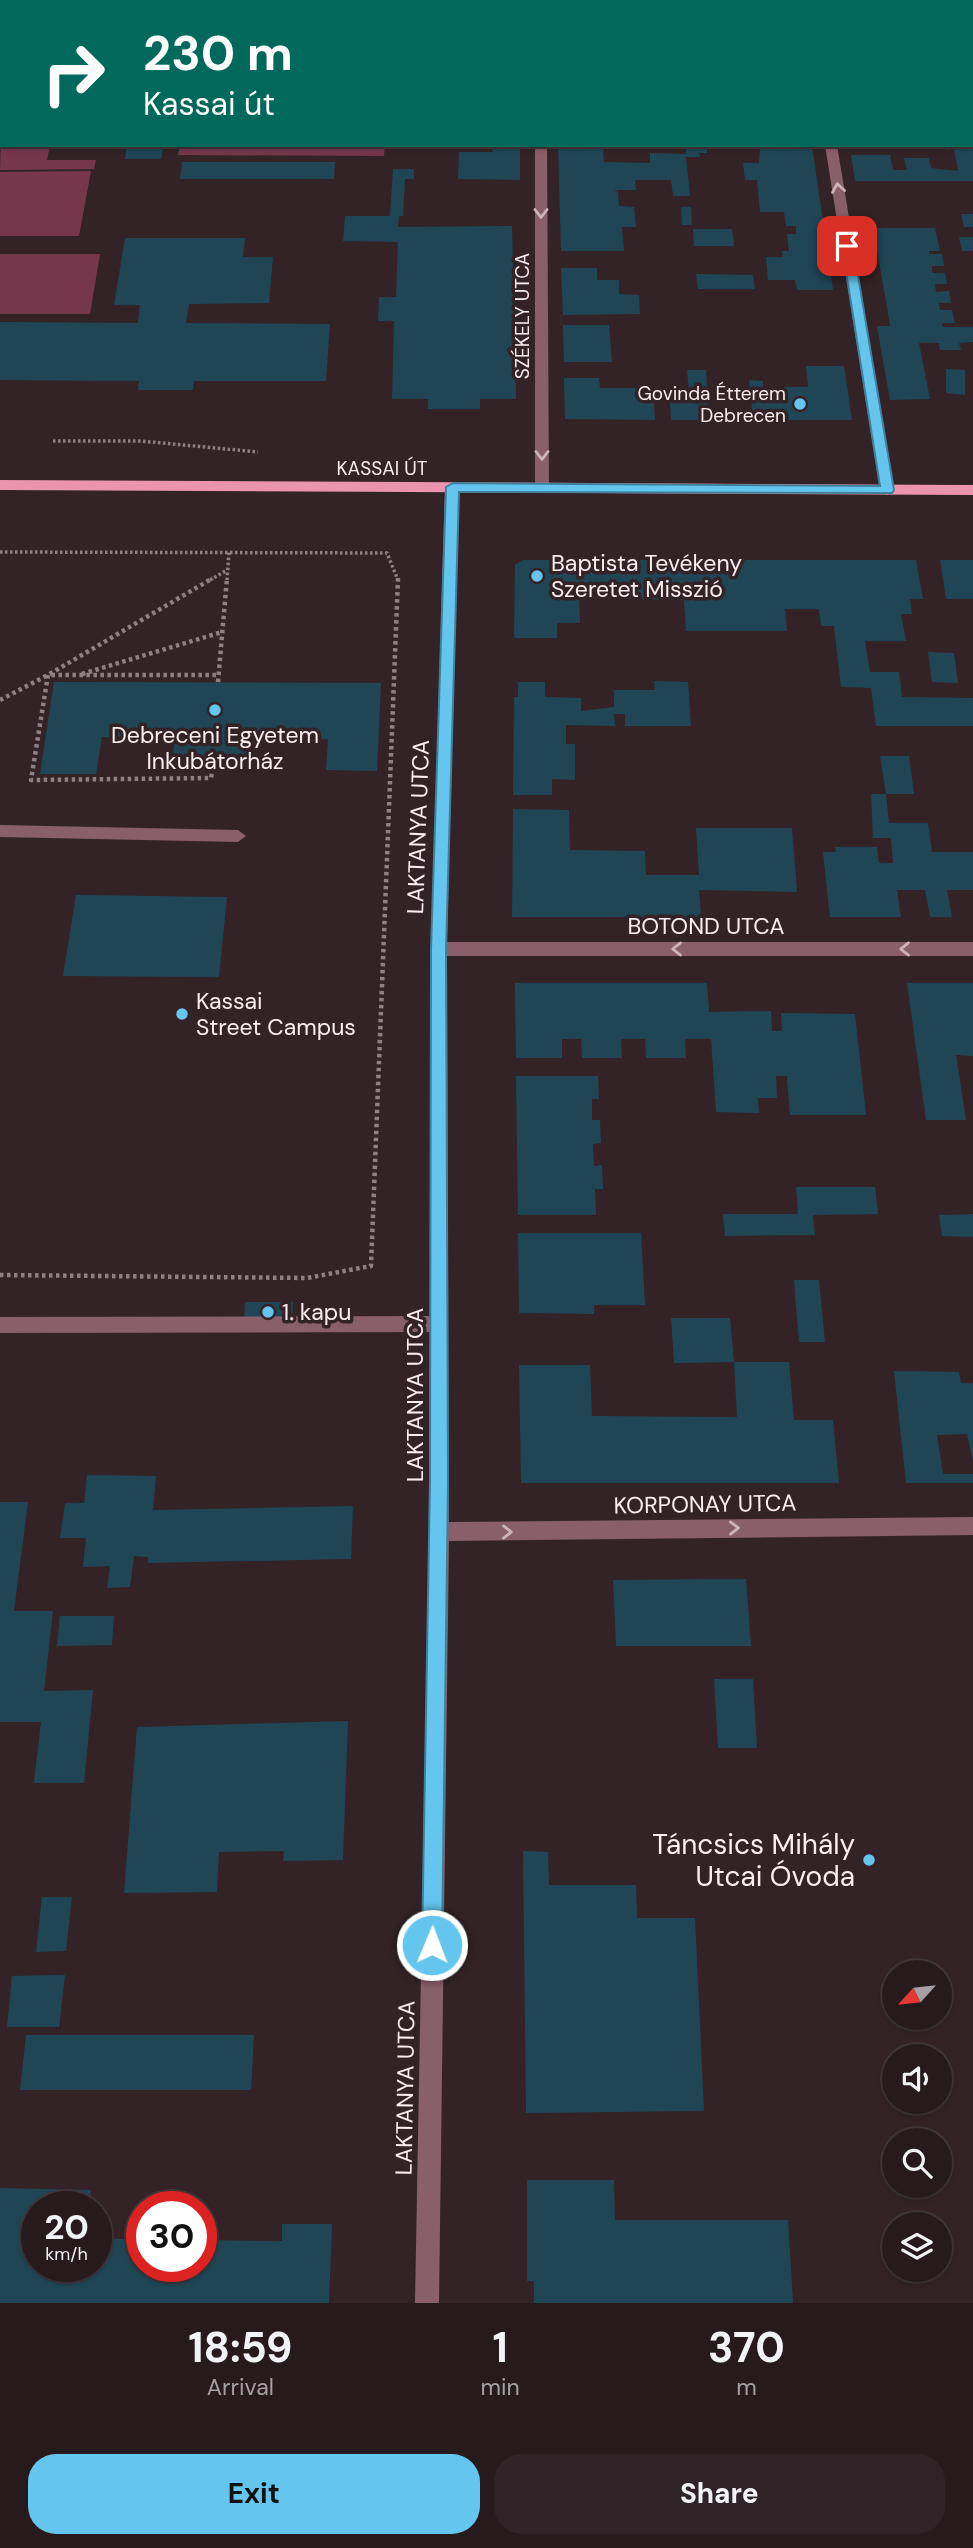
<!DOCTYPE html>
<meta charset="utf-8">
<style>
body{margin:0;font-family:"DM Sans",sans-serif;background:#2e2326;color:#f1f3f6;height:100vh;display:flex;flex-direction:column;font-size:26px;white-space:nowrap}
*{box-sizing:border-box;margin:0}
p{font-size:23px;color:#a4a1a4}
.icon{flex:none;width:38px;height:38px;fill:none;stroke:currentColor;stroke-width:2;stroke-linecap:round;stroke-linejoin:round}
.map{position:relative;height:2303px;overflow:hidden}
.sheet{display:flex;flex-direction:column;background:#261a1d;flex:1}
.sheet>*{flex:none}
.top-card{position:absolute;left:0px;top:0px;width:973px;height:147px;box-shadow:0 2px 5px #0004,0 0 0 2px #42383b;background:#00695c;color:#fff;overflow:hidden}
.needle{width:46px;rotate:243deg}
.fabs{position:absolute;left:882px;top:1960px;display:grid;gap:14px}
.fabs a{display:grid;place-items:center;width:70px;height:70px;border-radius:50%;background:#261a1d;box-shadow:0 2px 5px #0004,0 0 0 2px #42383b;font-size:35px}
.speed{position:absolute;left:21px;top:2191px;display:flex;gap:14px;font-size:35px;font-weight:700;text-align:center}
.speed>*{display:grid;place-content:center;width:91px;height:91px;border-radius:50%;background:#261a1d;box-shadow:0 2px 5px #0004,0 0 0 2px #42383b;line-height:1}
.speed small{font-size:18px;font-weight:400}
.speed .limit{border:10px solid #d22;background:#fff;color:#111}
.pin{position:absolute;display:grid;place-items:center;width:60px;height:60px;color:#fff;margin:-30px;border-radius:14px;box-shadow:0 4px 10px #0006}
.me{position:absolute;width:77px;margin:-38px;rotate:1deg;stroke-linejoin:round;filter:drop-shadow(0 0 5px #0008)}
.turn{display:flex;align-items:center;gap:24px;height:147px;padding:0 28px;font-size:32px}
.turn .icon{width:91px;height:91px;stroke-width:2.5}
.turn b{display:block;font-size:49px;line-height:60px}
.eta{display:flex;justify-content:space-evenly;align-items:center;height:119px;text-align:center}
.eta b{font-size:42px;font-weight:700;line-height:49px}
.cta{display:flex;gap:14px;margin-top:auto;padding:14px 28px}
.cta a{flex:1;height:80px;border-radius:28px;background:#64c5ee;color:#111;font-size:28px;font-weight:700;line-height:80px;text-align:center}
.cta a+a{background:#2e2326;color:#f1f3f6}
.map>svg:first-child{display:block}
.green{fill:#76374c}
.building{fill:#204656}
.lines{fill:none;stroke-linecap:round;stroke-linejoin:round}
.path-far1{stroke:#8e8084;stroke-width:3.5;stroke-dasharray:2.5 2.5;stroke-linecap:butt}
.path{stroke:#8e8084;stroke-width:4.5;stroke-dasharray:3.5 3.5;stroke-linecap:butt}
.minor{fill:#895f6b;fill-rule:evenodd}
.major{fill:#ea94af;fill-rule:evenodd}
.oneway{stroke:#cdb5bb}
.route{fill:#64c5ee;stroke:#41809b;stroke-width:2}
.poi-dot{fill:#64c5ee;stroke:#332327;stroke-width:2.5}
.labels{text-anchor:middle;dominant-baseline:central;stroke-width:7;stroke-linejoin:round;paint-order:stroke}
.far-street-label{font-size:19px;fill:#faeef1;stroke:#332327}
.far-poi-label{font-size:19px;fill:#faeef1;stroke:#332327;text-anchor:end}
.poi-label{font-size:23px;fill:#faeef1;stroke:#332327;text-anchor:start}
.street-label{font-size:23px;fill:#faeef1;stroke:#332327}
.near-poi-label{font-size:28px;fill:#faeef1;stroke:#332327;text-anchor:end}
</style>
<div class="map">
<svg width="973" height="2303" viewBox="0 0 973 2303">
<rect width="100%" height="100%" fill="#332327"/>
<!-- green -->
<g class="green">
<polygon points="2,104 2,145 50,145 47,160 96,160 94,169 0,170"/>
<polygon points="180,145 385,145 384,156 178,155"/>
<polygon points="91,171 79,236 0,236 0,172"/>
<polygon points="0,254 100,254 90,314 0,314"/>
</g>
<!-- building -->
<g class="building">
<polygon points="127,145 164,145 161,159 125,159"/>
<polygon points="558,145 603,145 604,162 650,163 650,153 686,154 686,145 707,145 707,153 699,153 700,157 686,157 690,196 673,196 671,180 635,180 636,190 614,190 618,192 619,206 634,207 636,227 622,227 624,251 561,251"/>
<polygon points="812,145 817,180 833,290 797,290 795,280 768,280 766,257 783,257 782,251 789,251 787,234 796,234 796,226 786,226 784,212 760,212 757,180 745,180 743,163 759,163 760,146"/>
<polygon points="946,145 973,145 973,181 855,181 851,155 890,155 893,170 907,170 904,158 929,158 931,168 958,171 954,149 947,150"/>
<polygon points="492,149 520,149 520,180 458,179 459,152 493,152"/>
<polygon points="182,162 335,162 334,179 180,179"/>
<polygon points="393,169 414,169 414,179 405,179 403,216 399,216 398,227 512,226 516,399 480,399 480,409 428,409 428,399 392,399 394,321 378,321 379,297 396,297 398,242 343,241 345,216 390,216"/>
<polygon points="681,207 691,207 692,225 682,225"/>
<polygon points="961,214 973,214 973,227 964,227"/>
<polygon points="863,228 935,228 940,251 929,251 929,254 942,254 944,266 932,266 932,270 933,273 945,273 947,284 935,284 936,292 949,291 951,303 939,303 940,310 952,310 955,323 942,323 943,327 973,327 973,342 959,343 961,350 940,350 939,343 919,343 930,399 890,400 877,326 890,326 887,307 877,251 867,251"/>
<polygon points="693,229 732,229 734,246 694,246"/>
<polygon points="959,237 973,237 973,251 962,251"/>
<polygon points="125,238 245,238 243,257 273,257 269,303 189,304 186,323 330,324 326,381 194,381 193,390 138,390 139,381 0,380 0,322 138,323 140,305 114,305"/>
<polygon points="561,268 597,268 597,280 619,280 619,294 639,295 640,314 563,315"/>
<polygon points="696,274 753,275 755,289 698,289"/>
<polygon points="563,325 609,325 612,362 564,362"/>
<polygon points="806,366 844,366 852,420 753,420 749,380 763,381 763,387 808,387"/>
<polygon points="946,369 965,370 965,395 946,393"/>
<polygon points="687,370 706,370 709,420 671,420 670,402 690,402"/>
<polygon points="564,378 599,378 600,388 653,388 655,420 565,419"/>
<polygon points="523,560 916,560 923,599 910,599 912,614 901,614 906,641 865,641 870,672 899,672 902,697 973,698 973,726 876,726 871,688 841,687 834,626 821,626 819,609 785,609 787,631 686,631 684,600 579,598 580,623 557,623 557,638 514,638 515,565"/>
<polygon points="940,560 973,560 973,599 946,599"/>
<polygon points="928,652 954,653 958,683 932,682"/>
<polygon points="654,681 688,682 691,726 625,726 625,714 614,714 615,726 566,725 566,744 575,744 575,780 552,779 552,795 513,795 514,697 518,697 518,682 545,682 545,697 581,698 581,711 614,707 614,690 655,690"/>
<polygon points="54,682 381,683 377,771 326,770 328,739 254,739 252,767 172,767 175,737 102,737 96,774 40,774"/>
<polygon points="880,756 909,756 914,794 886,794"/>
<polygon points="871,794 886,794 889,823 928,823 932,852 973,852 973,890 947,890 952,917 930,917 925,890 897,890 901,917 830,917 823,852 836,852 835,847 877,847 879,863 893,863 891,838 873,838"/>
<polygon points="513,809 569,810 570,850 645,851 646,875 699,875 696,828 792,828 797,892 699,890 701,917 512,917"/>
<polygon points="76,895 227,897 219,977 63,976"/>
<polygon points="515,983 707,983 709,1012 771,1011 772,1031 782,1031 781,1013 855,1014 866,1115 790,1115 787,1076 776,1076 777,1098 758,1098 759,1113 716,1112 711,1039 685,1039 686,1058 646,1058 645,1039 621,1039 622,1058 582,1058 581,1039 562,1039 562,1058 516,1058"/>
<polygon points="907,983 973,983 973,1056 956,1055 966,1120 926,1120"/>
<polygon points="516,1076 598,1076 599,1099 592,1099 592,1120 600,1120 601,1143 593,1144 594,1166 602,1165 603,1189 595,1189 596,1215 518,1215"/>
<polygon points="796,1187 875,1187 878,1214 813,1215 815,1235 725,1236 723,1214 798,1214"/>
<polygon points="973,1214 973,1237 942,1236 939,1215"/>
<polygon points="518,1233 641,1233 645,1305 594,1305 594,1314 519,1313"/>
<polygon points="794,1280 819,1280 825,1342 799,1342"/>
<polygon points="245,1302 293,1302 292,1321 244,1322"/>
<polygon points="671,1318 730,1318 734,1362 789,1362 794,1420 833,1420 839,1483 521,1483 519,1365 590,1365 592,1416 737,1417 734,1362 674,1363"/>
<polygon points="894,1371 959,1372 961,1383 973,1383 973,1462 967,1434 937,1435 943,1474 973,1474 973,1483 906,1483"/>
<polygon points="87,1475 156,1476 153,1510 353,1506 351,1559 148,1563 148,1557 134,1556 130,1587 107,1588 110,1566 83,1567 86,1538 60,1538 65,1503 84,1503"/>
<polygon points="0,1502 28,1502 14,1611 53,1611 44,1691 93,1690 84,1783 34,1783 41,1722 0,1722"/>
<polygon points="746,1579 751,1646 616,1646 613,1580"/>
<polygon points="60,1616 114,1616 112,1645 57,1646"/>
<polygon points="714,1679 753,1679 757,1748 718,1748"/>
<polygon points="348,1721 343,1860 283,1861 284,1851 219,1852 217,1892 124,1893 137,1727"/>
<polygon points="523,1851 548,1852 549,1885 636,1885 637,1918 695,1918 704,2111 526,2113"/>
<polygon points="42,1897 72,1897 66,1951 36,1952"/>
<polygon points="65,1975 59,2027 7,2027 12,1976"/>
<polygon points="26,2035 254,2035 251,2090 20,2090"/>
<polygon points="527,2180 614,2180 615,2220 788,2220 793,2303 534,2303 534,2281 527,2281"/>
<polygon points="0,2188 91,2190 89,2207 37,2207 37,2266 96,2266 96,2239 142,2239 142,2266 201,2266 201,2240 282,2241 282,2224 332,2224 329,2303 0,2303"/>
</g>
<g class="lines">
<!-- path-far1 -->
<g class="path-far1">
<polyline points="53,441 141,441 258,452"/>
<polyline points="0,552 387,553 398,580"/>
<polyline points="210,580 227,570"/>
<polyline points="227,580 229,552"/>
</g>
<!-- path -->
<g class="path">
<polyline points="82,674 222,632"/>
<polyline points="218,682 227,578"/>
<polyline points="0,700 48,675 213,578"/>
<polyline points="213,767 211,778 31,780 48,675 219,675"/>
<polyline points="0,1275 307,1278 371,1266 398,578"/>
</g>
<!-- minor -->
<g class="minor">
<polygon points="116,0 128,0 116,2"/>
<rect x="534" y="0" width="12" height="2"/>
<rect x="805" y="0" width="12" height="2"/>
<polygon points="535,145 547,145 549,487 542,492 535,487"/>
<polygon points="825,145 837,145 894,490 887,495 880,490"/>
<polygon points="452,482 459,487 447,942 973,942 973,956 447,956 449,1522 973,1517 973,1535 449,1541 439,2303 415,2303 429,1532 430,1332 0,1333 0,1317 430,1316 431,949 445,487"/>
<polygon points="0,825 238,830 246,836 238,842 0,837"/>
</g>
<!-- major -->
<polygon class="major" points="0,480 973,485 973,495 0,490"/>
</g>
<!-- one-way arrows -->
<defs><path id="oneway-chevron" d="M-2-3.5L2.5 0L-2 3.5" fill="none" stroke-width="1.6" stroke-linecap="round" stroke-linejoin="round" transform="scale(1.75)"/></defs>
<g class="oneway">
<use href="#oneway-chevron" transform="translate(838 188) rotate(-99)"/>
<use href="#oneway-chevron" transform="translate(541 213) rotate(90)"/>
<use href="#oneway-chevron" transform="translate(542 455) rotate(90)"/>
<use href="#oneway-chevron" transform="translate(677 949) rotate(-180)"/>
<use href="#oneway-chevron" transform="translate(905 949) rotate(-180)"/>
<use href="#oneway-chevron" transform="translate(734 1528) rotate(-1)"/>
<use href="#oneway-chevron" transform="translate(507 1532)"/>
</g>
<!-- route -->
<polygon class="route" points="847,242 853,246 894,490 892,493 459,492 446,949 448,1480 442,1945 439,1952 432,1955 425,1952 422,1945 430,1480 431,949 446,487 453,483 880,486 842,246"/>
<!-- markers -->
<g class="poi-dot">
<circle cx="800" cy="404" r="7"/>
<circle cx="537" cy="576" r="7"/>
<circle cx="215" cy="710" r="7"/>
<circle cx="182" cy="1014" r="7"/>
<circle cx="268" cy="1312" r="7"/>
<circle cx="869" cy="1860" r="7"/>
</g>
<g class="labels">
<!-- far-street labels -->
<g class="far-street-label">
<text transform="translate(522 316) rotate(-90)">SZÉKELY UTCA</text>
<text x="382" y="468">KASSAI ÚT</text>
</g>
<!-- far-poi labels -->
<g class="far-poi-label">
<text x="786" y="393">Govinda Étterem<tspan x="786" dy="22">Debrecen</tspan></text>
</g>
<!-- poi labels -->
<g class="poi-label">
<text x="551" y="563">Baptista Tevékeny<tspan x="551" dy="26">Szeretet Misszió</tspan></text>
<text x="215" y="735" text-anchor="middle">Debreceni Egyetem<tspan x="215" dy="26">Inkubátorház</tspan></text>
<text x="196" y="1001">Kassai<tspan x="196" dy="26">Street Campus</tspan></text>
<text x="282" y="1312">1. kapu</text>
</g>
<!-- street labels -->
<g class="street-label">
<text transform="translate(418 827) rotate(-88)">LAKTANYA UTCA</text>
<text x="706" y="926">BOTOND UTCA</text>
<text transform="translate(415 1395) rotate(-90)">LAKTANYA UTCA</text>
<text transform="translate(705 1504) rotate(-1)">KORPONAY UTCA</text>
<text transform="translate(405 2088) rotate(-89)">LAKTANYA UTCA</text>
</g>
<!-- near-poi labels -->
<g class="near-poi-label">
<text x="855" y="1844">Táncsics Mihály<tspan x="855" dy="32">Utcai Óvoda</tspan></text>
</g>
</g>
</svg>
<div class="fabs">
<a><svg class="needle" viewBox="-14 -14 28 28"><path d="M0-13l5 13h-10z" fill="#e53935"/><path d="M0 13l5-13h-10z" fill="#a4a1a4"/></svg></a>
<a><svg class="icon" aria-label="sound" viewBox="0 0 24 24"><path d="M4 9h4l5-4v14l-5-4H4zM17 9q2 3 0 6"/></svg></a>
<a><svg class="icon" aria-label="search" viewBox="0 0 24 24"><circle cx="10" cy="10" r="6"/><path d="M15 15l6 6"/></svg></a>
<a><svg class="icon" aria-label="layers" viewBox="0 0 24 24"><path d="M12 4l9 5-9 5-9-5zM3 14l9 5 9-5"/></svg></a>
</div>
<div class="speed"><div>20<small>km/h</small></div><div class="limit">30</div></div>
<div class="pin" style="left:847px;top:246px;background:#d93025"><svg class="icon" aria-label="arrive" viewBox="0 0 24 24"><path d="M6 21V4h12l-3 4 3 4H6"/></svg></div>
<svg class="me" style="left:432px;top:1945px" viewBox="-20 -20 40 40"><circle r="17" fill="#64c5ee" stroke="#fff" stroke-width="3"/><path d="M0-11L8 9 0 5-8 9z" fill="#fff"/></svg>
<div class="top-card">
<div class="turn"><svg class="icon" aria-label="right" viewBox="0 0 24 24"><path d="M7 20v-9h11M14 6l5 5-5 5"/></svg><div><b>230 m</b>Kassai út</div></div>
</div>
</div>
<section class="sheet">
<div class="eta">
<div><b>18:59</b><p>Arrival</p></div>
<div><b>1</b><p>min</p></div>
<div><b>370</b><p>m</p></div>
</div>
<div class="cta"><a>Exit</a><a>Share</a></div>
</section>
